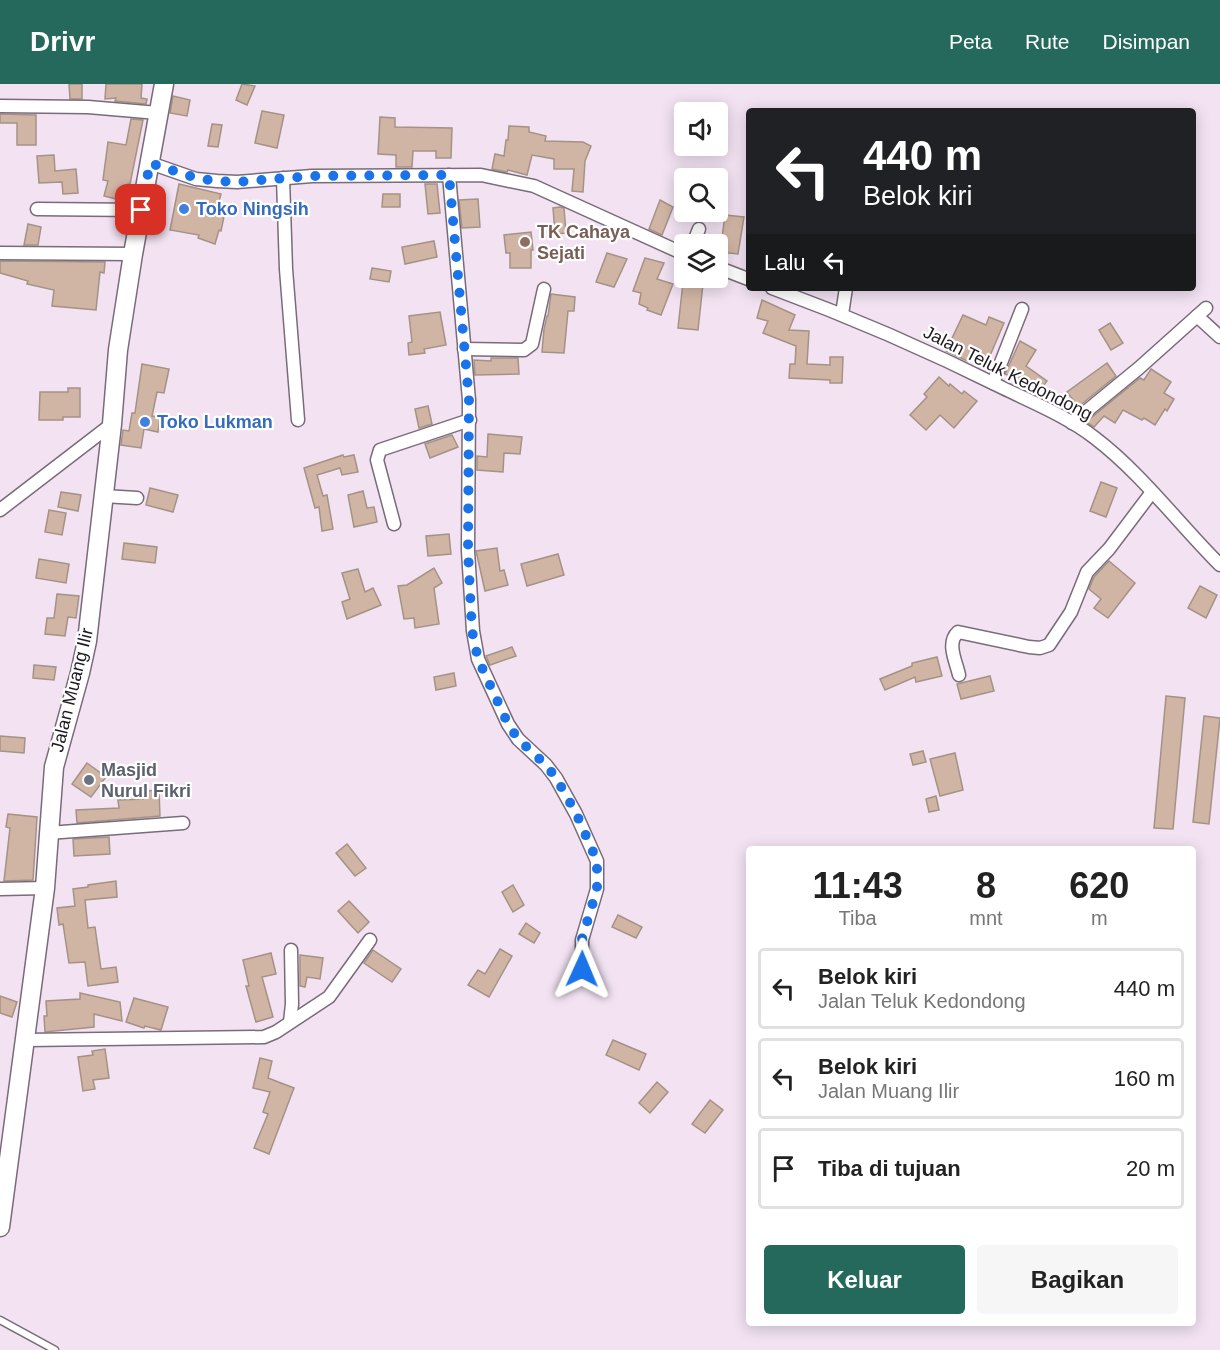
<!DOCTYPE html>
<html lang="id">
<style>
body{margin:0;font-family:Helvetica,sans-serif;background:#f6f6f6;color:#222;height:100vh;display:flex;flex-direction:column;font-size:22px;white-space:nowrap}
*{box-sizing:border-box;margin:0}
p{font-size:20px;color:#767676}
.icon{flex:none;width:33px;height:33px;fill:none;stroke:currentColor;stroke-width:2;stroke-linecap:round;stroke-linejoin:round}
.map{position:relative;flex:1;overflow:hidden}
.sheet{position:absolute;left:746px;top:762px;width:450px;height:480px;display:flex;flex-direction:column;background:#fff;border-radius:6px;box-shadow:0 3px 15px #0003}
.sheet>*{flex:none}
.hud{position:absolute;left:746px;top:24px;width:450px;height:183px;border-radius:6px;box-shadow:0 3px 15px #0003;background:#202124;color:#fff;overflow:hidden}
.fabs{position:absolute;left:674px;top:18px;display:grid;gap:12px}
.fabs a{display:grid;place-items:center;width:54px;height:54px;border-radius:6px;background:#fff;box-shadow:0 3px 15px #0003;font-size:30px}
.pin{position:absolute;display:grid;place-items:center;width:51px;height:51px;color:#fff;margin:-26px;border-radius:12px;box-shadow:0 3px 9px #0006}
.me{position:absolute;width:66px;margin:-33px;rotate:1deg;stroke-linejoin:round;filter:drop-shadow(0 0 4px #0008)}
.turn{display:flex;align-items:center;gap:21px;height:126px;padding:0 18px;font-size:27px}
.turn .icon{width:78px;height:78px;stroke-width:2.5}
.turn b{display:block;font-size:42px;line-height:51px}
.then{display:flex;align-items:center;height:57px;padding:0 18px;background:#0003;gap:12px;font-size:22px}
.eta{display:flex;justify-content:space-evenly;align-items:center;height:102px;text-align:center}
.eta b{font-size:36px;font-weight:700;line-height:42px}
.button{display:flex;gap:12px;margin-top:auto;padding:12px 18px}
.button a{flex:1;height:69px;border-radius:6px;background:#24695c;color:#fff;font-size:24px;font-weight:700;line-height:69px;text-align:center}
.button a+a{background:#f6f6f6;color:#222}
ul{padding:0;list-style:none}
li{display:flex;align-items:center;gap:18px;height:81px;margin:0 12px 9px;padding:0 6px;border:3px solid #e0e0e0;border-radius:6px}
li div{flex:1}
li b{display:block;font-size:22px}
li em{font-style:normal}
header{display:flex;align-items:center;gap:36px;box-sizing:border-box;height:84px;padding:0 30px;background:#24695c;color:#fff}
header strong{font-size:28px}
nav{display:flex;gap:33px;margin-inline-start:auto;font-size:21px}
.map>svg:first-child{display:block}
.building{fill:#d1b5a4;stroke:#a49286;stroke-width:1.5}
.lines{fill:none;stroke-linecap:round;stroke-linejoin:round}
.lane-casing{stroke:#796b7a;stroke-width:9}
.street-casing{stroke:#796b7a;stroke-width:15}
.secondary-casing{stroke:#796b7a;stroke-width:21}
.lane{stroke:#fff;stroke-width:6}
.street{stroke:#fff;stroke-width:12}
.secondary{stroke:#fff;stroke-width:18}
.route{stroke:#1a73e8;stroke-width:10;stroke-dasharray:0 18}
.shop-dot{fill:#3f7fe0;stroke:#fff;stroke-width:2}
.education-dot{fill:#8d6e63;stroke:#fff;stroke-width:2}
.worship-dot{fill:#6b7280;stroke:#fff;stroke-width:2}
.labels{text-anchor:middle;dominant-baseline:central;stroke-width:4.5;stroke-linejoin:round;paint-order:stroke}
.shop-label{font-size:18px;font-weight:bold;fill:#366cbe;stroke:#fff;text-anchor:start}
.education-label{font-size:18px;font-weight:bold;fill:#785e54;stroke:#fff;text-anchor:start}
.street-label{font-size:18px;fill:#1f1a20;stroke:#fff}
.worship-label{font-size:18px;font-weight:bold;fill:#5b616d;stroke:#fff;text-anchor:start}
</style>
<header>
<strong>Drivr</strong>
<nav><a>Peta</a><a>Rute</a><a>Disimpan</a></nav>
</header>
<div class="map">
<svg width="1220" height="1266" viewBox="0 0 1220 1266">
<rect width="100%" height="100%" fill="#f2e2f2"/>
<!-- building -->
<g class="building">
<polygon points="69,0 82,0 82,15 70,15"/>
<polygon points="106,0 142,0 141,14 147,15 146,20 115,17 116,14 105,15"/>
<polygon points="242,0 255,2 247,21 236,16"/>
<polygon points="173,12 190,16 187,32 170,29"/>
<polygon points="262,27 284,31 277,64 255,59"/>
<polygon points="0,30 36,31 36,61 17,61 17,39 0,39"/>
<polygon points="380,33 395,34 395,43 452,44 451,74 436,74 436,67 413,67 412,83 396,83 396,71 378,70"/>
<polygon points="131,35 143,36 130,100 128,100 124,117 104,112 108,97 103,96 108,58 126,61"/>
<polygon points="212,40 222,41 218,63 208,62"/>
<polygon points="509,42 529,43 529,48 546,52 545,57 583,58 591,62 585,77 583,108 572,107 574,85 554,85 554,75 532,71 527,91 508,86 507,88 492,85 495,70 504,72 506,56 508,56"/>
<polygon points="54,71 55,87 76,85 78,109 63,110 62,98 39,99 37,72"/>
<polygon points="179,100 221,110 218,121 226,123 221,147 219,146 215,160 198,154 199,151 170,146"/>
<polygon points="425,100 437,100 440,129 428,130"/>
<polygon points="383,110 400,110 400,123 382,123"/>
<polygon points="478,115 480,143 462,144 459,116"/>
<polygon points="660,116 673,123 662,151 649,145"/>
<polygon points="560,123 564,124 566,149 555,150 553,124"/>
<polygon points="725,131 744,133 738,170 720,168"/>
<polygon points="28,140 41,143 38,161 24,161"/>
<polygon points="531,148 533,166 531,166 531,184 510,184 510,169 506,169 504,151"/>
<polygon points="434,157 437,173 405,180 402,163"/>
<polygon points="607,169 627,175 614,203 596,198"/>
<polygon points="645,174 664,179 657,195 673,200 661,231 647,226 648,224 639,220 641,209 633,207"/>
<polygon points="0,177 105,178 104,189 100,188 96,226 52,222 54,206 27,200 28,197 0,189"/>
<polygon points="372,184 391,187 389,198 370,195"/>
<polygon points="683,198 703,200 698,246 678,244"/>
<polygon points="551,210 575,213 574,227 568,227 564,269 542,268 544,245 547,232 548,232"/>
<polygon points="762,216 795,231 789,246 809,247 807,280 830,281 830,273 843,273 842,299 830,299 830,296 789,294 790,280 795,280 796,262 763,249 768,237 757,234"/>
<polygon points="440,228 446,261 424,265 425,269 409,271 408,259 412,258 409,232"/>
<polygon points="963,231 986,241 989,233 1004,239 986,281 969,273 967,277 946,267"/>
<polygon points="1110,239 1123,259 1111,266 1099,246"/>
<polygon points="1020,257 1036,266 1026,282 1047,297 1039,307 1020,294 1018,297 1005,290"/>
<polygon points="491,274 518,274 519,290 475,291 474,276 491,277"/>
<polygon points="1107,279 1116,292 1078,323 1067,308"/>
<polygon points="142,280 169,285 164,309 157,308 152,332 160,333 158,348 144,345 141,364 121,361 123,346 129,347 132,329 135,329"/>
<polygon points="1151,285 1171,298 1164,309 1174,315 1167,327 1165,325 1155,341 1144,334 1142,336 1123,326 1115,339 1104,332 1094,343 1086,338 1140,294 1144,296"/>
<polygon points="939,293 949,302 950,300 962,310 964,307 977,317 954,344 940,331 926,346 910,331 927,313 924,310"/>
<polygon points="68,304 80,304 80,333 63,333 63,336 39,336 40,308 68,308"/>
<polygon points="428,322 432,340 419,344 415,325"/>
<polygon points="488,350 522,353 520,370 504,369 503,388 477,386 477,372 487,373"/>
<polygon points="452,351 458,363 430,374 425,360"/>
<polygon points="343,371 344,373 354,371 358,388 342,391 340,384 317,391 323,412 327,411 333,445 322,447 319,423 315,424 304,384"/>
<polygon points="1101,398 1117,404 1106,433 1090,427"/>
<polygon points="150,404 178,411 173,428 146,421"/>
<polygon points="363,407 367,424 374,423 377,438 354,443 348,411"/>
<polygon points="61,408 81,411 78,427 58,423"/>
<polygon points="49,426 66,429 62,451 45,448"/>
<polygon points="449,450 451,470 428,472 426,452"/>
<polygon points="124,459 157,463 155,479 122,475"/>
<polygon points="497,464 500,487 504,486 508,501 485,507 476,467"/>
<polygon points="558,470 564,491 527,502 521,480"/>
<polygon points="39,475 69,480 66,499 36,494"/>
<polygon points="1109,477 1135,499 1108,534 1094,524 1101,515 1089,505 1094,493"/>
<polygon points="434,484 442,499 434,504 439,540 415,544 414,534 404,535 398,502 407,501"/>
<polygon points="358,485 365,508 373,504 381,521 347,535 342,518 350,515 342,489"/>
<polygon points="1200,502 1217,511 1206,534 1188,524"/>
<polygon points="57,510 79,512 76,534 68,533 65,552 45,550 47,534 54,534"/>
<polygon points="512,563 516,572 490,581 486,572"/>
<polygon points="937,573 942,592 916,598 915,593 885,606 880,595 912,582 912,579"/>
<polygon points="34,581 56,583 54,596 33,594"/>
<polygon points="454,589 456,602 436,606 434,593"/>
<polygon points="990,592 994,607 961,615 957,600"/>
<polygon points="1166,612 1185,614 1173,745 1154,744"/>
<polygon points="1204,632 1220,634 1209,740 1193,738"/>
<polygon points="0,652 25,654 24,669 0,667"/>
<polygon points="923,667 926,678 913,681 910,670"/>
<polygon points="955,669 963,706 940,712 930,675"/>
<polygon points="87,679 106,693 91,713 72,700"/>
<polygon points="159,706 160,732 77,739 76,726 119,724 118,716 146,715 146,707"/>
<polygon points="936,712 939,726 929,728 926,715"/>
<polygon points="8,730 37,733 33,796 4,797 10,744 6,743"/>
<polygon points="109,753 110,770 74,772 73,755"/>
<polygon points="347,760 366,784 355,792 336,769"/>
<polygon points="116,797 117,813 85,816 88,844 95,843 101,885 116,883 118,898 88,902 85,878 69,879 63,840 59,841 57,824 75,822 73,805 88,803 88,801"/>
<polygon points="513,801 524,821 513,828 502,808"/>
<polygon points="349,817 369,838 358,849 338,827"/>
<polygon points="618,831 642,843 636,854 612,843"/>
<polygon points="526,839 540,849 534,859 519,850"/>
<polygon points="500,865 512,872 489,913 468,901 478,886 485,890"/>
<polygon points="373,866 401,885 392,898 364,879"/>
<polygon points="271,869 276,890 262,893 273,933 256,938 246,902 249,902 243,876"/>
<polygon points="300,871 323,874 320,895 307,893 305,903 300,902"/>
<polygon points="80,909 120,918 122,937 94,930 94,943 45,948 44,932 47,932 46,917 80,915"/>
<polygon points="0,912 17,918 12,933 0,929"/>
<polygon points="134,914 168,923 161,946 145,942 144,944 126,938"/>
<polygon points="613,956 646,970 639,986 606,971"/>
<polygon points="105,965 109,994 93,996 95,1005 83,1007 78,973 93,971 92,967"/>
<polygon points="260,974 272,977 268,994 294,1004 269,1070 254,1064 268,1030 263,1028 270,1008 253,1004"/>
<polygon points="657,998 668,1008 650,1029 639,1019"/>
<polygon points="710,1016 723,1026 705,1049 692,1040"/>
</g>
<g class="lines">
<!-- lane casing -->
<g class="lane-casing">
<polyline id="lane" points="0,1236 55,1266"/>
</g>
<!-- street casing -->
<g class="street-casing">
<g id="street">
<polyline points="0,22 88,23 158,29"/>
<polyline points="150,79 196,95 217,97 237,98 312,92 481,91 534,102 684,170"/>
<polyline points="449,91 469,316 468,467 473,547 478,575 508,640 518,655 546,681 556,694 576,730 597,777 597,805 582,856 582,885"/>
<polyline points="283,94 286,185 298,336"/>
<polyline points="37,125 141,126"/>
<polyline points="693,160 699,145"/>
<polyline points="0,169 133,170"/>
<polyline points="717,183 748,195"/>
<path d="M772,204c79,29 155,62 231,100 31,15 65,29 92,50 47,36 83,85 125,127"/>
<polyline points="842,230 846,204"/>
<polyline points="1197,232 1220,253"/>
<polyline points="464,265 524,266 532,260 544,205"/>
<polyline points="993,299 1022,225"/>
<polyline points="1072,339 1139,284 1206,224"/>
<polyline points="103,412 137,414"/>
<polyline points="0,426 112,340"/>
<polyline points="394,440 377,376 380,366 470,336"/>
<path d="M959,591c-3,-14 -13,-32 -1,-43l71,15 11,1 9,-3 22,-33 16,-40 22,-23 43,-57"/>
<polyline points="48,749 183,739"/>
<polyline points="0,805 45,804"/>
<polyline points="290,938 292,920 291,866"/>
<polyline points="26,956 264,953 276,948 329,913 370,856"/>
</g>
</g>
<!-- secondary casing -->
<g class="secondary-casing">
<polyline id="secondary" points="0,1143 45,804 54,683 80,589 87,557 112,340 118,266 133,170 164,0"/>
</g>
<!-- lane -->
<use href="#lane" class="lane"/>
<!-- street -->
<use href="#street" class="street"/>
<!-- secondary -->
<use href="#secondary" class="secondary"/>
</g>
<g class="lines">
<!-- route -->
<polyline class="route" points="141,126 150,79 196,94 217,97 237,98 312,92 449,91 469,316 468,467 472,547 478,575 508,640 518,655 546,681 556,694 576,729 597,777 597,805 582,855 582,885"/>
</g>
<!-- markers -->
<g class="shop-dot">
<circle cx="184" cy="125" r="6"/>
<circle cx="145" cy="338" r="6"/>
</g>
<circle class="education-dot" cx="525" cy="158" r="6"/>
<circle class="worship-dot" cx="89" cy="696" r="6"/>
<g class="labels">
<!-- shop labels -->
<g class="shop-label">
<text x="196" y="125">Toko Ningsih</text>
<text x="157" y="338">Toko Lukman</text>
</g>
<!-- education labels -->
<g class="education-label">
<text x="537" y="148">TK Cahaya<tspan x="537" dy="21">Sejati</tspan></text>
</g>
<!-- street labels -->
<g class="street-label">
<text transform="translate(1008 289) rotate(27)">Jalan Teluk Kedondong</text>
<text transform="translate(72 606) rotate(-76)">Jalan Muang Ilir</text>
</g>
<!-- worship labels -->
<g class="worship-label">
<text x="101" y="686">Masjid<tspan x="101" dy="21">Nurul Fikri</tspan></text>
</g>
</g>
</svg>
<div class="fabs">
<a><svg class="icon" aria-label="sound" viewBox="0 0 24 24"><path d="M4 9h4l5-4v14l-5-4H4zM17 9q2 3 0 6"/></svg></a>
<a><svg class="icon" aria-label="search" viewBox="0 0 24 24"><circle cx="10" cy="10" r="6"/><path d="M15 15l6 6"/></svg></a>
<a><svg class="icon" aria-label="layers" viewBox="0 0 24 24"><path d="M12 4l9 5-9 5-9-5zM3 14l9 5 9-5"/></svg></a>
</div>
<div class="pin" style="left:141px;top:126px;background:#d93025"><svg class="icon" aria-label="arrive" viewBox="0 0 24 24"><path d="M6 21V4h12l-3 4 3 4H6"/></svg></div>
<svg class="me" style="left:582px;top:885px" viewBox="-20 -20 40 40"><path d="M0-17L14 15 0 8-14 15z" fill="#1a73e8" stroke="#fff" stroke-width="4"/></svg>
<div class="hud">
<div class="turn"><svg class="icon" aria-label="left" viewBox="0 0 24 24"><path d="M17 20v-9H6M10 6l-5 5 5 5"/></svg><div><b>440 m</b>Belok kiri</div></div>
<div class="then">Lalu<svg class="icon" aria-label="left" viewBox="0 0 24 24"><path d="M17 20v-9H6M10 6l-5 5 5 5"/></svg></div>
</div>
<section class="sheet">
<div class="eta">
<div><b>11:43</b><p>Tiba</p></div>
<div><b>8</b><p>mnt</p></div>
<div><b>620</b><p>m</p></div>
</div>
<ul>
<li><svg class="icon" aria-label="left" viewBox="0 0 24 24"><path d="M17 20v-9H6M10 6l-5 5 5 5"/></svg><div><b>Belok kiri</b><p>Jalan Teluk Kedondong</p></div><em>440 m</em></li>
<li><svg class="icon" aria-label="left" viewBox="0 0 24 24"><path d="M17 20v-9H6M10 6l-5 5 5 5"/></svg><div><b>Belok kiri</b><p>Jalan Muang Ilir</p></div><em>160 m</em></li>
<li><svg class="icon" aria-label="arrive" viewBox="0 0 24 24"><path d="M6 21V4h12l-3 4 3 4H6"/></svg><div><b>Tiba di tujuan</b></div><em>20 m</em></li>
</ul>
<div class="button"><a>Keluar</a><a>Bagikan</a></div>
</section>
</div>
